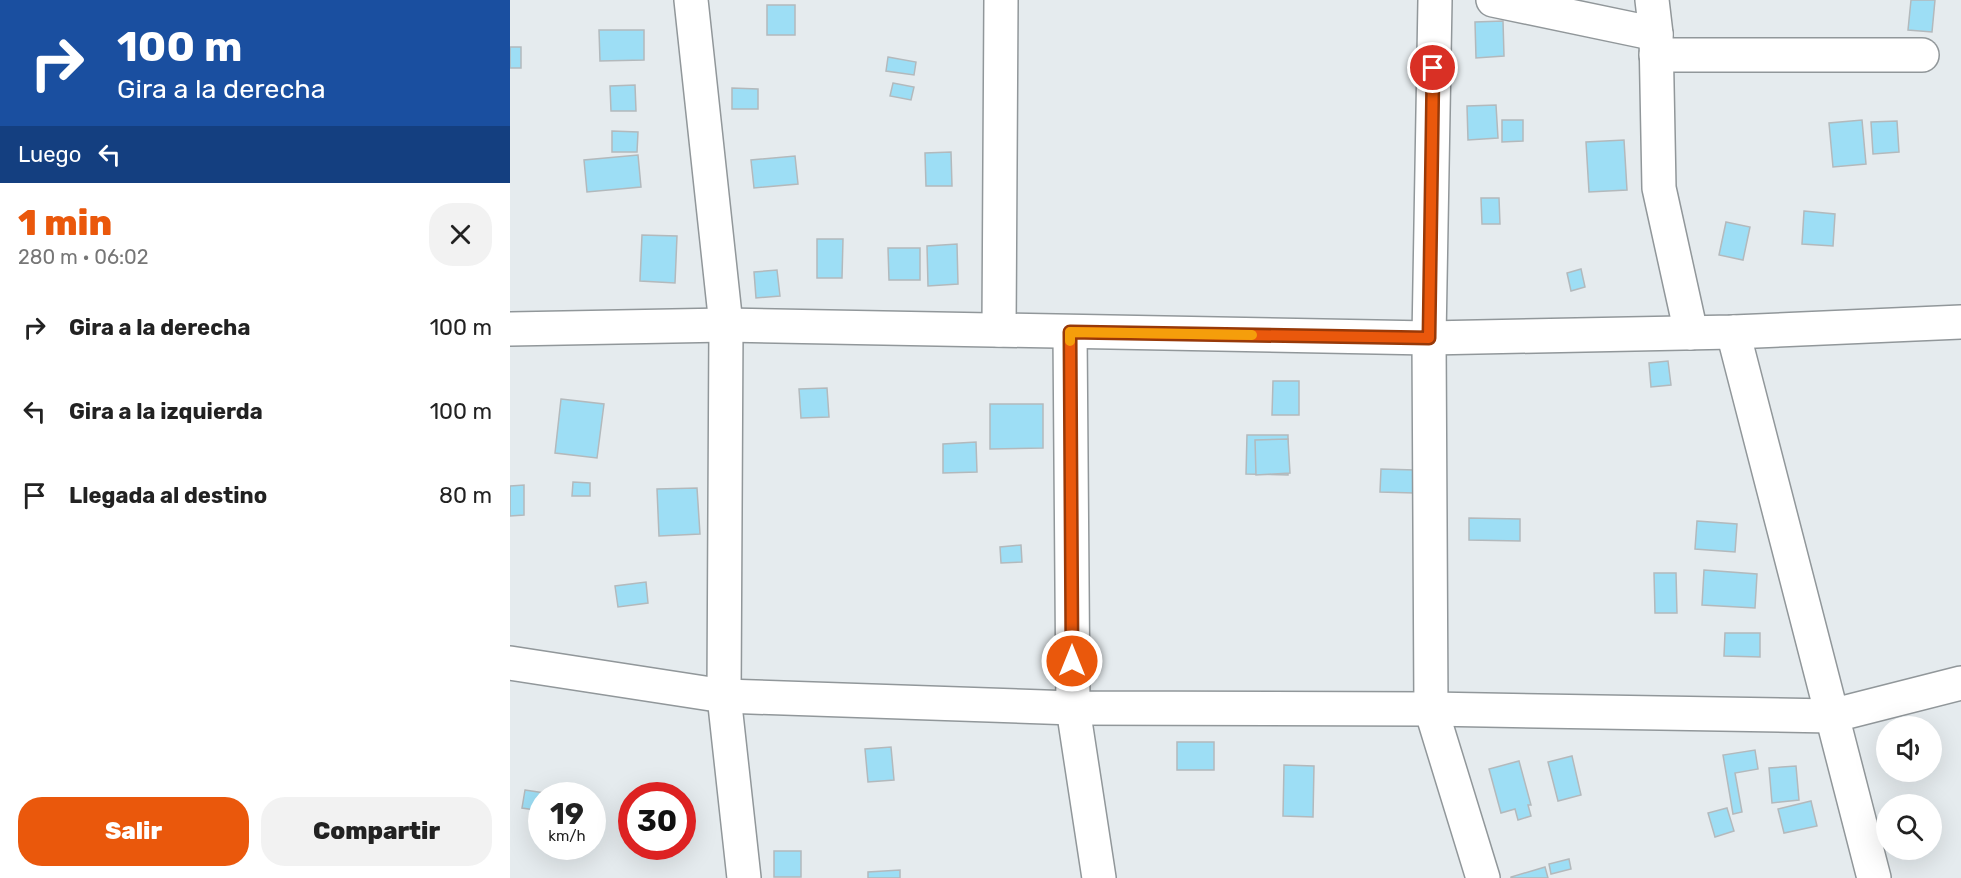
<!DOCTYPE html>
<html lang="es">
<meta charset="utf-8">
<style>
body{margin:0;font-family:Rubik,sans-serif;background:#f2f2f2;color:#222;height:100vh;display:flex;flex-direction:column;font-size:22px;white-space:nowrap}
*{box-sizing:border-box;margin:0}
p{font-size:20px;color:#767676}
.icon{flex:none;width:33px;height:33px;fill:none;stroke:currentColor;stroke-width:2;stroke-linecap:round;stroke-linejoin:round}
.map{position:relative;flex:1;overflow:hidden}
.drawer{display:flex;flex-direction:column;background:#fff;width:510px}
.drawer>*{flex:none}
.guide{background:#1a4fa0;color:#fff;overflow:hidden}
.controls{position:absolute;left:1366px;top:716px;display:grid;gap:12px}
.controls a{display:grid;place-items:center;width:66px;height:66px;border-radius:50%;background:#fff;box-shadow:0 6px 24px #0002;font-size:30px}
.speed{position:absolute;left:18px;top:782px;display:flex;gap:12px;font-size:30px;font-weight:700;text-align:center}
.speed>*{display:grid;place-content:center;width:78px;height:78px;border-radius:50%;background:#fff;box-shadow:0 6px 24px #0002;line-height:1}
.speed small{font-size:15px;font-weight:400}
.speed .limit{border:9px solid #d22;background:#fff;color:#111}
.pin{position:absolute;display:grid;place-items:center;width:51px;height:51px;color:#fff;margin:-26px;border:3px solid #fff;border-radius:50%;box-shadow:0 2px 6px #0007}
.me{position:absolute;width:66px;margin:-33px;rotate:0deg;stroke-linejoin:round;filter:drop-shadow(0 0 4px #0008)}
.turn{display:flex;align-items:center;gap:21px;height:126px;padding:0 18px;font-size:27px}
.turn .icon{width:78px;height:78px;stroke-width:2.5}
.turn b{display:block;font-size:42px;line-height:51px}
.then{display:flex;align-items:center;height:57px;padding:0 18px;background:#0003;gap:12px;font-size:22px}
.round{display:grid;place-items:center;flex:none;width:63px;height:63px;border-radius:24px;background:#f2f2f2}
.summary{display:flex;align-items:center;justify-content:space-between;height:102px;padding:0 18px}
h1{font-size:36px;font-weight:800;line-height:45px;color:#ea580c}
.cta{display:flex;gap:12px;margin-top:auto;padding:12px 18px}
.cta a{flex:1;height:69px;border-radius:24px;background:#ea580c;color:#fff;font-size:24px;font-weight:800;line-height:69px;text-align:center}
.cta a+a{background:#f2f2f2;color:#222}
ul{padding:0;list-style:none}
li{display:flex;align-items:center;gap:18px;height:84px;padding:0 18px}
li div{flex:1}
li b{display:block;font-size:22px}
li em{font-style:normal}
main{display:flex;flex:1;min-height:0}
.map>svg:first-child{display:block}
.building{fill:#9ddef5;stroke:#b3b9bc;stroke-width:1.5}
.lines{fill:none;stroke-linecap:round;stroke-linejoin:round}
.minor-casing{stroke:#91979a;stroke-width:36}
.minor{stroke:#fff;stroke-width:33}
.route-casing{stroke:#983908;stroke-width:15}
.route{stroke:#ea580c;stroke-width:10}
.slow{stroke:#f59e0b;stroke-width:10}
</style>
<main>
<section class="drawer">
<div class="guide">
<div class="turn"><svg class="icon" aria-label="right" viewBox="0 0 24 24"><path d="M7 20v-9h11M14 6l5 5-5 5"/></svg><div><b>100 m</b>Gira a la derecha</div></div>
<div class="then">Luego<svg class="icon" aria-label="left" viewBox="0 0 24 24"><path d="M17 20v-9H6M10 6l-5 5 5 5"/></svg></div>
</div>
<div class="summary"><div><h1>1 min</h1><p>280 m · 06:02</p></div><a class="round"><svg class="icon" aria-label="close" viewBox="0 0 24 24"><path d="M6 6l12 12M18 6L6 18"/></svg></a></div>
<ul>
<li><svg class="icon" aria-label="right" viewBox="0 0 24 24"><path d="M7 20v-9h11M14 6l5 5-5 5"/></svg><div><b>Gira a la derecha</b></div><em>100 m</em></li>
<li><svg class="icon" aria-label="left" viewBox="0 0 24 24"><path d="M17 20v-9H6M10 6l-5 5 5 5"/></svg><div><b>Gira a la izquierda</b></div><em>100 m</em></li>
<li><svg class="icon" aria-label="arrive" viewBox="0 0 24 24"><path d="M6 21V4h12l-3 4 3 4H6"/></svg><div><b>Llegada al destino</b></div><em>80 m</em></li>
</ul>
<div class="cta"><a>Salir</a><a>Compartir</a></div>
</section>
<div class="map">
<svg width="1451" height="878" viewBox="0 0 1451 878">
<rect width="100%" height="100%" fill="#e5ebee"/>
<!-- building -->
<g class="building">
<polygon points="1401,0 1425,0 1422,32 1398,30"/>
<rect x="257" y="5" width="28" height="30"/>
<polygon points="993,21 994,56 966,58 965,22"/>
<polygon points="89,30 134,30 134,60 90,61"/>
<rect x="0" y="47" width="11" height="21"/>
<polygon points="378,57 406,62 404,75 376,71"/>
<polygon points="383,83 404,87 401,100 380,96"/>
<polygon points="125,85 126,111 101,111 100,86"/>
<polygon points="222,88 248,89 248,109 222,109"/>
<polygon points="986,105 988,138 958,140 957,106"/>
<polygon points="992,120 1013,120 1013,141 992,142"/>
<polygon points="1352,120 1356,164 1323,167 1319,123"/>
<polygon points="1387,121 1389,152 1363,154 1361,122"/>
<polygon points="102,131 128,132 127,152 102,152"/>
<polygon points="1114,140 1117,190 1079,192 1076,142"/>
<polygon points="441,152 442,186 416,186 415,153"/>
<polygon points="128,155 131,187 77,192 74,160"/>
<polygon points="285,156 288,184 244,188 241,160"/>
<polygon points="971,198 989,198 990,224 972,224"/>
<polygon points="1294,211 1325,214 1323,246 1292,244"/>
<polygon points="1216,222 1240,227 1233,260 1209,255"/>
<polygon points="132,235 167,236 165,283 130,281"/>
<polygon points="307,239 333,239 332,278 307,278"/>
<polygon points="447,244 448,284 418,286 417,246"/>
<polygon points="378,248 410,248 410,280 379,280"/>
<polygon points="1071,269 1075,287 1061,291 1057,273"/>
<polygon points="267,270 270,296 246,298 244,272"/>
<polygon points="1158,361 1161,385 1141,387 1139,363"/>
<polygon points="763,381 789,381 789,415 762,415"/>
<polygon points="317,388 319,417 291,418 289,389"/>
<polygon points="51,399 94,404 87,458 45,453"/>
<polygon points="480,404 533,404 533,448 480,449"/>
<polygon points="737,435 778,435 778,475 736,474"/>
<polygon points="778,439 780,473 746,475 745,440"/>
<polygon points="466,442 467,472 433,473 433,444"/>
<polygon points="871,469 905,470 904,493 870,492"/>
<polygon points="63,482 80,483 80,496 62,496"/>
<polygon points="14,485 14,515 0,516 0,486"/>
<polygon points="187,488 190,534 149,536 147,489"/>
<polygon points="959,518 1010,519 1010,541 959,540"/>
<polygon points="1187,521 1227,524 1225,552 1185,549"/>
<polygon points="511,545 512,562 491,563 490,547"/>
<polygon points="1194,570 1247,574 1245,608 1192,605"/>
<polygon points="1144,573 1166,573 1167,613 1145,613"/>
<polygon points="136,582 138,603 108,607 105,586"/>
<polygon points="1215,633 1250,633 1250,657 1214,656"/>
<rect x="667" y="742" width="37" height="28"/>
<polygon points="381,747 384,780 358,782 355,749"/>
<polygon points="1245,750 1248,769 1225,773 1232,812 1223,814 1213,755"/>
<polygon points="1062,756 1071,795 1048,801 1038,762"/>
<polygon points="1009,761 1021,805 1018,805 1021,816 1008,820 1005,809 991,813 979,769"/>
<polygon points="774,765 804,766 803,817 773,816"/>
<polygon points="1286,766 1289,800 1262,803 1259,768"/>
<polygon points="15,790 48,795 32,795 32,811 12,808"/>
<polygon points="1301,801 1307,826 1274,833 1268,809"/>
<polygon points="1217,808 1224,831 1205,837 1198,813"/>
<rect x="264" y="851" width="27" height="26"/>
<polygon points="1059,859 1061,869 1041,874 1039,864"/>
<polygon points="1035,867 1038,878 1001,878 1001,877"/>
<polygon points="390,870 390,878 358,878 358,872"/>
</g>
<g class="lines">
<!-- minor casing -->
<g class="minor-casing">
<g id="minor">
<polyline points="181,0 216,325 214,696 234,878"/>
<polyline points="925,0 919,338 921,709 973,878"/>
<polyline points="983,0 1146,34"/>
<polyline points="1142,0 1146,34 1149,188 1181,333"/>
<polyline points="1146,55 1412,55"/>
<polyline points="0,329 216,325 919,338 1223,332 1451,322"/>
<polyline points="489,330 491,0"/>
<polyline points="560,332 563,708 589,878"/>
<polyline points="1223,332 1364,878"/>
<polyline points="0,663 214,696 563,708 921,709 1321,716 1451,683"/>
</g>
</g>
<!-- minor -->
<use href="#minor" class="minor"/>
</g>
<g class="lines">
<!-- route casing -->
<g class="route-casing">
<polyline id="route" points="562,661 560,332 919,338 923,68"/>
</g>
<!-- route -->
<use href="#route" class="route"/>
<!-- slow -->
<polyline class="slow" points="560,341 560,332 742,335"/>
</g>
</svg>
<div class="controls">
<a><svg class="icon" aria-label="sound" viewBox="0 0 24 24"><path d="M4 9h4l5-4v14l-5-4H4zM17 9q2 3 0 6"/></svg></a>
<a><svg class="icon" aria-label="search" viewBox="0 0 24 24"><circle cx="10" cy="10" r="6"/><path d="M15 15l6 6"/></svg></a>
</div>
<div class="speed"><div>19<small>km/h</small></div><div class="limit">30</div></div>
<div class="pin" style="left:923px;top:68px;background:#d93025"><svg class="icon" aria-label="arrive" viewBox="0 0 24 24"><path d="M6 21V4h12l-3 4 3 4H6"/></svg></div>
<svg class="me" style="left:562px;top:661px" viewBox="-20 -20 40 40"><circle r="17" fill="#ea580c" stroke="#fff" stroke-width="3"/><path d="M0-11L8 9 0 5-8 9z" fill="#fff"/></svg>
</div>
</main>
